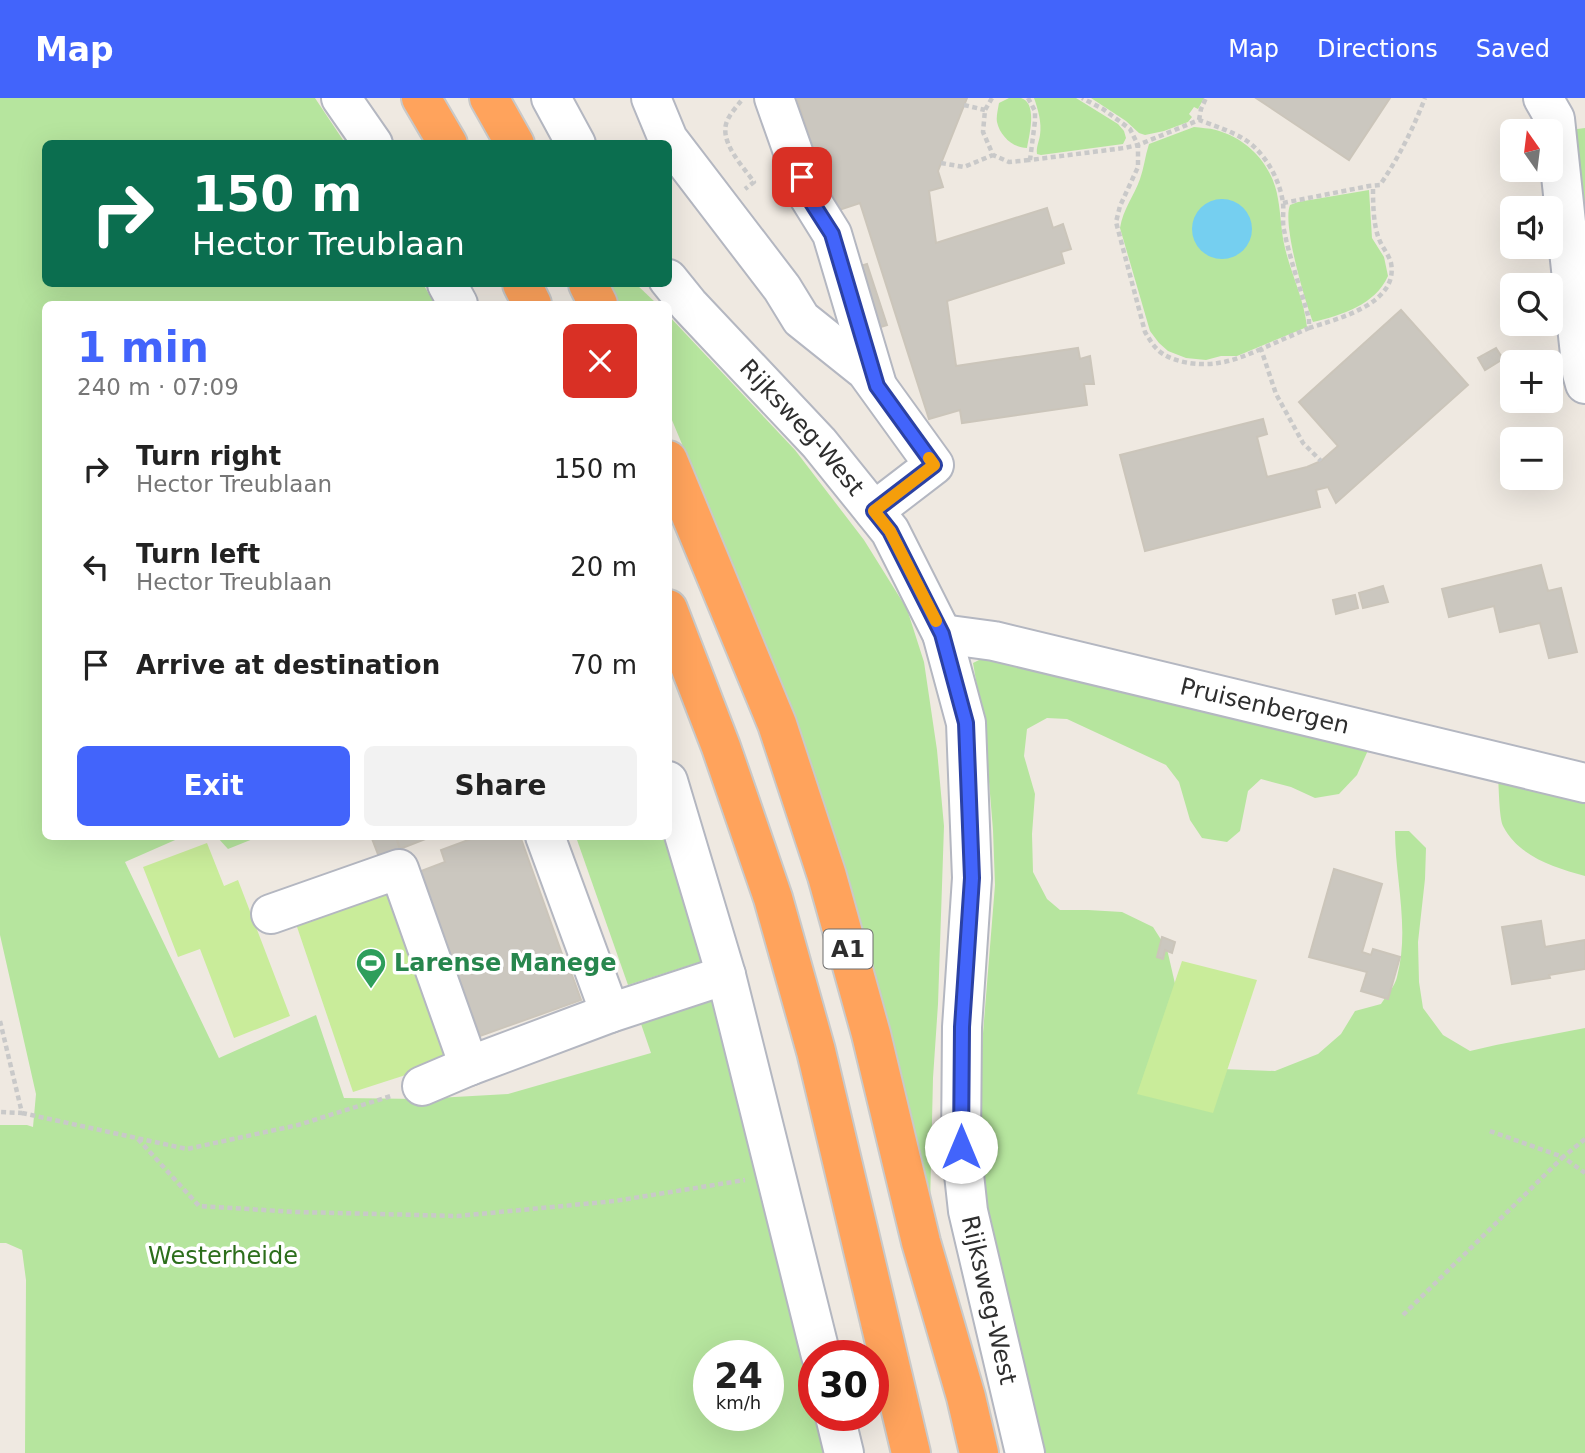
<!DOCTYPE html>
<meta charset="utf-8">
<style>
body{margin:0;font-family:"DejaVu Sans",sans-serif;background:#f2f2f2;color:#222;height:100vh;display:flex;flex-direction:column;font-size:26px;white-space:nowrap}
*{box-sizing:border-box;margin:0}
p{font-size:23px;color:#767676}
.icon{flex:none;width:38px;height:38px;fill:none;stroke:currentColor;stroke-width:2;stroke-linecap:round;stroke-linejoin:round}
.map{position:relative;flex:1;overflow:hidden}
.side{position:absolute;left:42px;top:203px;width:630px;height:539px;display:flex;flex-direction:column;background:#fff;border-radius:10px;box-shadow:0 7px 28px #0002}
.side>*{flex:none}
.top-card{position:absolute;left:42px;top:42px;width:630px;height:147px;border-radius:10px;box-shadow:0 7px 28px #0002;background:#0b6e4f;color:#fff;overflow:hidden}
.needle{width:46px;rotate:346deg}
.fabs{position:absolute;left:1500px;top:21px;display:grid;gap:14px}
.fabs a{display:grid;place-items:center;width:63px;height:63px;border-radius:10px;background:#fff;box-shadow:0 7px 28px #0002;font-size:35px}
.speed{position:absolute;left:693px;top:1242px;display:flex;gap:14px;font-size:35px;font-weight:700;text-align:center}
.speed>*{display:grid;place-content:center;width:91px;height:91px;border-radius:50%;background:#fff;box-shadow:0 7px 28px #0002;line-height:1}
.speed small{font-size:18px;font-weight:400}
.speed .limit{border:10px solid #d22;background:#fff;color:#111}
.pin{position:absolute;display:grid;place-items:center;width:60px;height:60px;color:#fff;margin:-30px;border-radius:14px;box-shadow:0 4px 10px #0006}
.me{position:absolute;width:77px;margin:-38px;rotate:0deg;stroke-linejoin:round;filter:drop-shadow(0 0 5px #0008)}
.turn{display:flex;align-items:center;gap:24px;height:147px;padding:0 35px;font-size:32px}
.turn .icon{width:91px;height:91px;stroke-width:2.5}
.turn b{display:block;font-size:49px;line-height:60px}
.round{display:grid;place-items:center;flex:none;width:74px;height:74px;border-radius:10px;background:#f2f2f2}
.summary{display:flex;align-items:center;justify-content:space-between;height:119px;padding:0 35px}
h1{font-size:42px;font-weight:600;line-height:52px;color:#4264fb}
.button{display:flex;gap:14px;margin-top:auto;padding:14px 35px}
.button a{flex:1;height:80px;border-radius:10px;background:#4264fb;color:#fff;font-size:28px;font-weight:600;line-height:80px;text-align:center}
.button a+a{background:#f2f2f2;color:#222}
ul{padding:0;list-style:none}
li{display:flex;align-items:center;gap:21px;height:98px;padding:0 35px}
li div{flex:1}
li b{display:block;font-size:26px}
li em{font-style:normal}
header{display:flex;align-items:center;gap:42px;box-sizing:border-box;height:98px;padding:0 35px;background:#4264fb;color:#fff}
header strong{font-size:33px}
nav{display:flex;gap:38px;margin-inline-start:auto;font-size:24px}
.map>svg:first-child{display:block}
.green{fill:#b6e59e;fill-rule:evenodd}
.pitch{fill:#c9ec9a}
.water{fill:#75cff0}
.building{fill:#cbc7bf;stroke:#cbc5ba;stroke-width:2}
.lines{fill:none;stroke-linecap:round;stroke-linejoin:round}
.minor-casing{stroke:#b4b7c1;stroke-width:42}
.highway-casing{stroke:#c9c9c9;stroke-width:42}
.path{stroke:#c9c9c9;stroke-width:4.5;stroke-dasharray:5 3.5;stroke-linecap:butt}
.minor{stroke:#fff;stroke-width:38}
.highway{stroke:#ffa35c;stroke-width:38}
.route-casing{stroke:#2b41a3;stroke-width:18}
.route{stroke:#4264fb;stroke-width:12}
.slow{stroke:#f59e0b;stroke-width:12}
.labels{text-anchor:middle;dominant-baseline:central;stroke-width:7;stroke-linejoin:round;paint-order:stroke}
.shield{fill:#fff;stroke:#6d6d6d;stroke-width:2}
.shield-label{font-size:23px;font-weight:bold;fill:#2e2e2e}
.street-label{font-size:24px;fill:#2e2e2e;stroke:#fff}
.leisure-label{font-size:24px;font-weight:bold;fill:#27864d;stroke:#fff;text-anchor:start}
.park-label{font-size:24px;fill:#2c6e1b;stroke:#fff}
</style>
<header>
<strong>Map</strong>
<nav><a>Map</a><a>Directions</a><a>Saved</a></nav>
</header>
<div class="map">
<svg width="1585" height="1355" viewBox="0 0 1585 1355">
<rect width="100%" height="100%" fill="#efe9e1"/>
<!-- green -->
<g class="green">
<path d="M0,0h315l30,45 -299,1v140h377l12,20h-389v532l136,1 -57,25 94,196 97,-43 28,83 75,1 89,-5 143,-41 -11,-32 75,-28 99,394v29h5l8,37h-802l1,-173 -4,-30 -16,-7h-6v-118h27l6,2 3,-33 -36,-159zM709,1258h59v60h-59z"/>
<path d="M1009,0c4,0 8,0 12,0 17,5 8,38 6,50 -14,0 -27,-12 -30,-26 -1,-5 1,-13 2,-19z"/>
<path d="M1034,0h42l42,26 6,7 2,7 -3,6 -82,11 -4,-1c-1,-7 2,-12 3,-19 2,-12 -2,-26 -6,-37z"/>
<polygon points="1091,0 1204,0 1198,11 1194,9 1189,16 1192,19 1188,24 1164,33 1145,37 1139,35 1126,23"/>
<path d="M1194,29c7,1 15,1 22,3 33,9 57,36 62,69 3,16 3,33 7,49 6,26 19,51 22,79l-70,29h-16l-15,4 -20,-2 -18,-7 -9,-8 -9,-12 -30,-103c3,-19 14,-32 20,-49 4,-11 5,-23 9,-35z"/>
<polygon points="1585,30 1585,203 1562,33"/>
<path d="M1369,92l3,48 12,19 4,19c-13,29 -46,39 -75,46 -8,-21 -31,-98 -23,-117l8,-3z"/>
<polygon points="607,186 636,186 657,206 617,206"/>
<polygon points="668,217 795,352 864,442 907,511 924,564 937,652 944,728 938,906 933,980 930,1108 793,638 748,504 669,315"/>
<path d="M985,559l384,91 -12,27 -18,19 -24,4 -24,-11 -30,-8 -13,12 -8,40 -13,11 -25,-4 -12,-18 -11,-38 -13,-17 -99,-46 -20,-1 -20,11 -3,27 11,38 -3,40 1,38 14,27 13,11h28l34,2 31,15 14,22 12,52 43,68 53,2 43,-17 23,-20 14,-23 26,-7c5,-8 14,-18 16,-27 13,-49 -2,-98 -2,-146h14l17,17 -1,31 -7,63 1,40 4,26 20,27 27,16 26,-6 89,-17v425h-541l-62,-255 -4,-103 17,-210 -2,-55 -8,-97 -12,-70z"/>
<path d="M1498,679l87,20v79c-31,-9 -66,-19 -82,-50 -4,-9 -4,-38 -5,-49z"/>
<polygon points="668,738 706,862 628,887 576,739"/>
<polygon points="217,739 258,739 228,751"/>
</g>
<!-- pitch -->
<g class="pitch">
<polygon points="207,745 224,788 238,782 290,918 234,940 200,851 178,859 143,769"/>
<polygon points="388,789 449,963 353,994 294,820"/>
<polygon points="1182,863 1257,882 1213,1015 1137,996"/>
</g>
<!-- water -->
<circle class="water" cx="1222" cy="131" r="30"/>
<!-- building -->
<g class="building">
<polygon points="797,0 967,0 938,73 943,89 929,93 936,145 1047,110 1053,130 1063,126 1071,151 1061,154 1064,165 947,203 956,268 1078,250 1080,261 1090,258 1094,286 1084,286 1087,307 962,325 960,312 929,321 860,105 833,114"/>
<polygon points="1256,0 1390,0 1349,62"/>
<polygon points="867,166 887,227 874,231 854,170"/>
<polygon points="1401,212 1468,287 1336,405 1328,389 1316,392 1320,409 1145,453 1120,357 1263,321 1267,336 1257,339 1267,379 1307,369 1321,363 1338,348 1299,304"/>
<polygon points="1496,250 1503,261 1485,272 1478,260"/>
<polygon points="1541,467 1548,493 1561,490 1577,554 1549,560 1540,525 1500,534 1494,508 1449,519 1442,491"/>
<polygon points="1383,488 1388,504 1363,510 1359,495"/>
<polygon points="1355,497 1358,510 1336,516 1333,502"/>
<polygon points="371,738 396,738 400,751 379,759"/>
<polygon points="396,738 433,738 400,751"/>
<polygon points="479,738 520,738 567,870 569,869 581,902 480,938 421,773 445,764 441,752"/>
<polygon points="1334,771 1382,786 1362,854 1371,857 1373,851 1400,859 1388,901 1361,893 1367,874 1309,859"/>
<polygon points="1541,823 1545,849 1585,842 1585,871 1549,877 1550,880 1512,886 1502,829"/>
<polygon points="1162,839 1175,844 1172,855 1165,852 1163,861 1157,859"/>
</g>
<g class="lines">
<!-- minor casing -->
<g class="minor-casing">
<g id="minor">
<polyline points="341,0 373,46"/>
<polyline points="551,0 576,46"/>
<polyline points="651,0 668,41 782,190 801,221 866,273 934,367 874,413"/>
<polyline points="774,0 809,99 832,136 876,284"/>
<polyline points="1543,0 1555,21 1582,275 1585,286"/>
<path id="s1" d="M668,181l21,26 130,138 71,88 52,103 24,89 6,155 -10,149 -1,120 7,64 57,242"/>
<polyline points="447,186 458,206"/>
<path id="s2" d="M942,536l52,7 591,142"/>
<polyline points="668,683 726,877 821,1258"/>
<polyline points="545,738 610,915"/>
<polyline points="271,816 399,771 469,968 422,988"/>
<polyline points="469,968 610,915 726,877"/>
<polyline points="835,1318 844,1355"/>
</g>
</g>
<!-- highway casing -->
<g class="highway-casing">
<g id="highway">
<polyline points="421,0 448,46"/>
<polyline points="489,0 515,46"/>
<polyline points="522,186 532,206"/>
<polyline points="588,186 598,206"/>
<polyline points="668,362 777,626 827,778 871,936 921,1144 966,1299 979,1355"/>
<polyline points="668,511 721,649 773,800 816,953 911,1355"/>
</g>
</g>
<!-- path -->
<g class="path">
<polyline points="992,0 985,12 983,34 993,57 1009,64 1030,62"/>
<polyline points="1028,0 1035,13 1035,23 1030,62 1124,50 1138,47 1130,31 1103,11 1082,0"/>
<path d="M741,3c-4,5 -10,12 -13,18 -11,21 14,46 26,63l-9,7"/>
<polyline points="964,7 985,12"/>
<polyline points="1199,22 1201,11 1206,0"/>
<polyline points="941,65 964,69 993,57"/>
<path d="M1283,105l86,-17 11,-1c19,-28 33,-56 45,-87"/>
<path d="M1309,230c28,-9 90,-24 82,-65 -2,-8 -9,-16 -12,-24 -6,-15 -6,-37 -6,-53"/>
<path d="M1261,251c-14,6 -28,12 -43,14 -17,3 -41,0 -55,-9 -9,-6 -13,-14 -18,-22l-29,-110 4,-16 18,-39v-22l61,-25c16,6 32,11 45,19 21,13 36,41 39,64 1,9 -1,18 1,27 6,30 17,60 25,89v9l-48,21 15,45 27,49 18,18"/>
<polyline points="0,923 22,1015 0,1014"/>
<polyline points="22,1015 187,1051 298,1027 391,998"/>
<polyline points="138,1041 199,1108 296,1114 458,1118 615,1103 745,1082"/>
<polyline points="1585,1041 1563,1059 1585,1075"/>
<polyline points="1403,1217 1563,1059 1487,1032"/>
</g>
<!-- minor -->
<use href="#minor" class="minor"/>
<!-- highway -->
<use href="#highway" class="highway"/>
</g>
<g class="lines">
<!-- route casing -->
<g class="route-casing">
<polyline id="route" points="802,79 809,100 832,136 877,288 934,367 874,413 890,433 942,536 966,625 972,780 962,929 961,1049"/>
</g>
<!-- route -->
<use href="#route" class="route"/>
<!-- slow -->
<polyline class="slow" points="929,360 934,367 874,413 890,433 936,523"/>
</g>
<!-- icons -->
<defs>
<g id="stadium-pin" transform="scale(1.575)"><path d="M0 17L-7.5 6A9.5 9.5 0 1 1 7.5 6Z" fill="#2e9e5b" stroke="#fff"/><path d="M0-5a6.5 5 0 1 0 0 10a6.5 5 0 1 0 0-10ZM-3.5-1.8h7v3.6h-7Z" fill="#fff"/></g>
</defs>
<g fill-rule="evenodd">
<use href="#stadium-pin" x="371" y="865"/>
</g>
<g class="labels">
<!-- shield labels -->
<rect class="shield" x="823.5" y="831.5" width="49" height="39" rx="5"/>
<g class="shield-label">
<text x="848" y="851">A1</text>
</g>
<!-- street labels -->
<g class="street-label">
<text stroke="none"><textPath href="#s1" startOffset="200">Rijksweg-West</textPath></text>
<text stroke="none"><textPath href="#s2" startOffset="331">Pruisenbergen</textPath></text>
<text stroke="none"><textPath href="#s1" startOffset="1124">Rijksweg-West</textPath></text>
</g>
<!-- leisure labels -->
<g class="leisure-label">
<text x="394" y="865">Larense Manege</text>
</g>
<!-- park labels -->
<g class="park-label">
<text x="223" y="1158">Westerheide</text>
</g>
</g>
</svg>
<div class="fabs">
<a><svg class="needle" viewBox="-14 -14 28 28"><path d="M0-13l5 13h-10z" fill="#e53935"/><path d="M0 13l5-13h-10z" fill="#767676"/></svg></a>
<a><svg class="icon" aria-label="sound" viewBox="0 0 24 24"><path d="M4 9h4l5-4v14l-5-4H4zM17 9q2 3 0 6"/></svg></a>
<a><svg class="icon" aria-label="search" viewBox="0 0 24 24"><circle cx="10" cy="10" r="6"/><path d="M15 15l6 6"/></svg></a>
<a>+</a>
<a>−</a>
</div>
<div class="speed"><div>24<small>km/h</small></div><div class="limit">30</div></div>
<div class="pin" style="left:802px;top:79px;background:#d93025"><svg class="icon" aria-label="arrive" viewBox="0 0 24 24"><path d="M6 21V4h12l-3 4 3 4H6"/></svg></div>
<svg class="me" style="left:961px;top:1049px" viewBox="-20 -20 40 40"><circle r="19" fill="#fff"/><path d="M0-13L10 11 0 6-10 11z" fill="#4264fb"/></svg>
<div class="top-card">
<div class="turn"><svg class="icon" aria-label="right" viewBox="0 0 24 24"><path d="M7 20v-9h11M14 6l5 5-5 5"/></svg><div><b>150 m</b>Hector Treublaan</div></div>
</div>
<section class="side">
<div class="summary"><div><h1>1 min</h1><p>240 m · 07:09</p></div><a class="round" style="background:#d93025;color:#fff"><svg class="icon" aria-label="close" viewBox="0 0 24 24"><path d="M6 6l12 12M18 6L6 18"/></svg></a></div>
<ul>
<li><svg class="icon" aria-label="right" viewBox="0 0 24 24"><path d="M7 20v-9h11M14 6l5 5-5 5"/></svg><div><b>Turn right</b><p>Hector Treublaan</p></div><em>150 m</em></li>
<li><svg class="icon" aria-label="left" viewBox="0 0 24 24"><path d="M17 20v-9H6M10 6l-5 5 5 5"/></svg><div><b>Turn left</b><p>Hector Treublaan</p></div><em>20 m</em></li>
<li><svg class="icon" aria-label="arrive" viewBox="0 0 24 24"><path d="M6 21V4h12l-3 4 3 4H6"/></svg><div><b>Arrive at destination</b></div><em>70 m</em></li>
</ul>
<div class="button"><a>Exit</a><a>Share</a></div>
</section>
</div>
